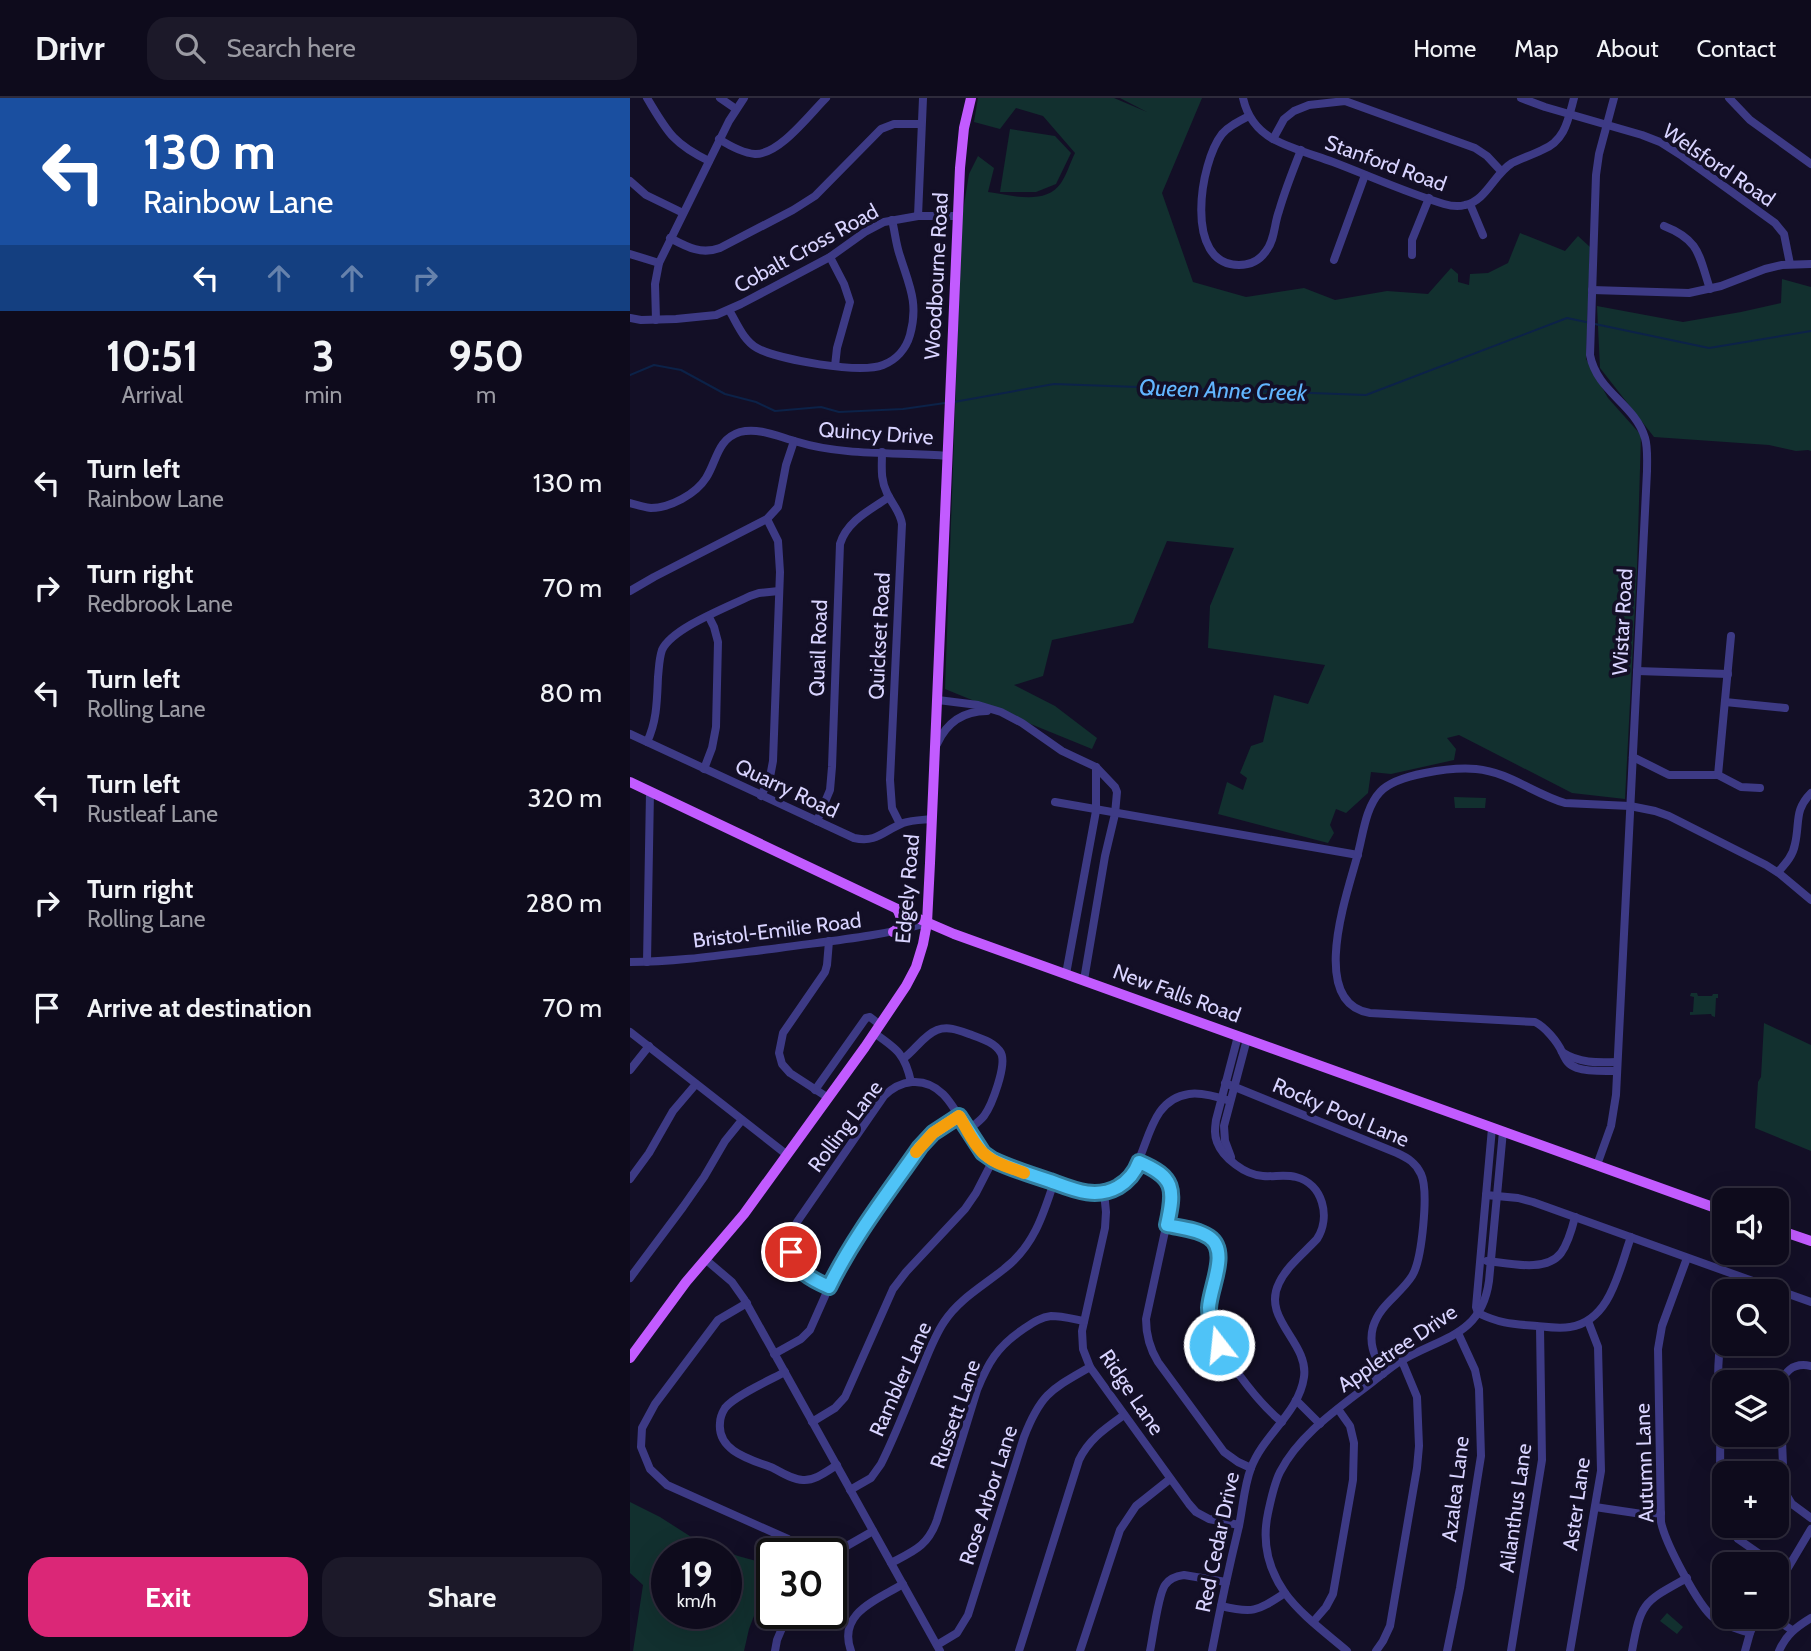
<!DOCTYPE html>
<meta charset="utf-8">
<style>
body{margin:0;font-family:Cabin,sans-serif;background:#1c1929;color:#f1f3f6;height:100vh;display:flex;flex-direction:column;font-size:26px;white-space:nowrap}
*{box-sizing:border-box;margin:0}
p{font-size:23px;color:#9b9ba3}
.icon{flex:none;width:38px;height:38px;fill:none;stroke:currentColor;stroke-width:2;stroke-linecap:round;stroke-linejoin:round}
.map{position:relative;flex:1;overflow:hidden}
.panel{display:flex;flex-direction:column;background:#0e0b1c;width:630px}
.panel>*{flex:none}
.banner{background:#1a4fa0;color:#fff;overflow:hidden}
.buttons{position:absolute;left:1082px;top:1090px;display:grid;gap:14px}
.buttons a{display:grid;place-items:center;width:77px;height:77px;border-radius:14px;background:#0e0b1c;box-shadow:0 7px 28px #0002,0 0 0 2px #2e2b3b;font-size:35px}
.speed{position:absolute;left:21px;top:1440px;display:flex;gap:14px;font-size:35px;font-weight:700;text-align:center}
.speed>*{display:grid;place-content:center;width:91px;height:91px;border-radius:50%;background:#0e0b1c;box-shadow:0 7px 28px #0002,0 0 0 2px #2e2b3b;line-height:1}
.speed small{font-size:18px;font-weight:400}
.speed .limit{border:4px solid #111;border-radius:10px;background:#fff;color:#111}
.pin{position:absolute;display:grid;place-items:center;width:60px;height:60px;color:#fff;margin:-30px;border:4px solid #fff;border-radius:50%;box-shadow:0 2px 7px #0007}
.me{position:absolute;width:77px;margin:-38px;rotate:344deg;stroke-linejoin:round;filter:drop-shadow(0 0 5px #0008)}
.turn{display:flex;align-items:center;gap:24px;height:147px;padding:0 28px;font-size:32px}
.turn .icon{width:91px;height:91px;stroke-width:2.5}
.turn b{display:block;font-size:49px;line-height:60px}
.lanes{display:flex;align-items:center;height:66px;padding:0 28px;background:#0003;justify-content:center;gap:35px;direction:ltr}
.lanes .off{opacity:.35}
.eta{display:flex;justify-content:space-evenly;align-items:center;height:119px;text-align:center}
.eta b{font-size:42px;font-weight:700;line-height:49px}
.action{display:flex;gap:14px;margin-top:auto;padding:14px 28px}
.action a{flex:1;height:80px;border-radius:21px;background:#db2777;color:#fff;font-size:28px;font-weight:700;line-height:80px;text-align:center}
.action a+a{background:#1c1929;color:#f1f3f6}
ul{padding:0;list-style:none}
li{display:flex;align-items:center;gap:21px;height:105px;padding:0 28px}
li div{flex:1}
li b{display:block;font-size:26px}
li em{font-style:normal}
header{display:flex;align-items:center;gap:42px;box-sizing:border-box;height:98px;padding:0 35px;background:#0e0b1c;border-bottom:2px solid #2e2b3b}
header strong{font-size:33px}
nav{display:flex;gap:38px;margin-inline-start:auto;font-size:24px}
.search{width:490px;height:63px;background:#1c1929;display:flex;align-items:center;gap:18px;box-sizing:border-box;padding:0 24px;border-radius:21px;color:#9b9ba3;font-size:26px}
main{display:flex;flex:1;min-height:0}
.map>svg:first-child{display:block}
.green{fill:#12302f;fill-rule:evenodd}
.lines{fill:none;stroke-linecap:round;stroke-linejoin:round}
.stream{stroke:#0c2248;stroke-width:2}
.minor{stroke:#3d3a85;stroke-width:8}
.major{stroke:#c25bff;stroke-width:10}
.route-casing{stroke:#337fa1;stroke-width:18}
.route{stroke:#4fc3f7;stroke-width:12}
.slow{stroke:#f59e0b;stroke-width:12}
.labels{text-anchor:middle;dominant-baseline:central;stroke-width:7;stroke-linejoin:round;paint-order:stroke}
.street-label{font-size:21px;fill:#d9d4ff;stroke:#130f26}
.water-label{font-size:23px;font-style:italic;fill:#62b6ff;stroke:#130f26}
</style>
<header>
<strong>Drivr</strong>
<div class="search"><svg class="icon" aria-label="search" viewBox="0 0 24 24"><circle cx="10" cy="10" r="6"/><path d="M15 15l6 6"/></svg>Search here</div>
<nav><a>Home</a><a>Map</a><a>About</a><a>Contact</a></nav>
</header>
<main>
<section class="panel">
<div class="banner">
<div class="turn"><svg class="icon" aria-label="left" viewBox="0 0 24 24"><path d="M17 20v-9H6M10 6l-5 5 5 5"/></svg><div><b>130 m</b>Rainbow Lane</div></div>
<div class="lanes"><svg class="icon" aria-label="left" viewBox="0 0 24 24"><path d="M17 20v-9H6M10 6l-5 5 5 5"/></svg><svg class="icon off" aria-label="ahead" viewBox="0 0 24 24"><path d="M12 20V5M6 11l6-6 6 6"/></svg><svg class="icon off" aria-label="ahead" viewBox="0 0 24 24"><path d="M12 20V5M6 11l6-6 6 6"/></svg><svg class="icon off" aria-label="right" viewBox="0 0 24 24"><path d="M7 20v-9h11M14 6l5 5-5 5"/></svg></div>
</div>
<div class="eta">
<div><b>10:51</b><p>Arrival</p></div>
<div><b>3</b><p>min</p></div>
<div><b>950</b><p>m</p></div>
</div>
<ul>
<li><svg class="icon" aria-label="left" viewBox="0 0 24 24"><path d="M17 20v-9H6M10 6l-5 5 5 5"/></svg><div><b>Turn left</b><p>Rainbow Lane</p></div><em>130 m</em></li>
<li><svg class="icon" aria-label="right" viewBox="0 0 24 24"><path d="M7 20v-9h11M14 6l5 5-5 5"/></svg><div><b>Turn right</b><p>Redbrook Lane</p></div><em>70 m</em></li>
<li><svg class="icon" aria-label="left" viewBox="0 0 24 24"><path d="M17 20v-9H6M10 6l-5 5 5 5"/></svg><div><b>Turn left</b><p>Rolling Lane</p></div><em>80 m</em></li>
<li><svg class="icon" aria-label="left" viewBox="0 0 24 24"><path d="M17 20v-9H6M10 6l-5 5 5 5"/></svg><div><b>Turn left</b><p>Rustleaf Lane</p></div><em>320 m</em></li>
<li><svg class="icon" aria-label="right" viewBox="0 0 24 24"><path d="M7 20v-9h11M14 6l5 5-5 5"/></svg><div><b>Turn right</b><p>Rolling Lane</p></div><em>280 m</em></li>
<li><svg class="icon" aria-label="arrive" viewBox="0 0 24 24"><path d="M6 21V4h12l-3 4 3 4H6"/></svg><div><b>Arrive at destination</b></div><em>70 m</em></li>
</ul>
<div class="action"><a>Exit</a><a>Share</a></div>
</section>
<div class="map">
<svg width="1181" height="1553" viewBox="0 0 1181 1553">
<rect width="100%" height="100%" fill="#130f26"/>
<!-- green -->
<g class="green">
<path d="M348,0h136l33,14 -27,-14h82l-40,95 31,89 53,15 58,-9 31,12 52,-9 41,3 23,-26 7,6v8l11,3 1,-11 18,-1 20,-10 12,-30 45,18 13,-15 12,11 -4,112 22,39 33,37 -4,134 -12,230 -53,-6 -113,-58 -12,3 9,11 -2,11 -63,14 -20,-2 -3,21 -22,20 -10,-4 -6,16 4,8 -6,10 -110,-29 9,-32 16,8 4,-12 -7,-5 11,-27 12,-4 11,-47 34,9 17,-39 -117,-17 2,-42 24,-58 -67,-7 -34,82 -81,17 -9,36 -29,9 41,21 42,32 -5,11 -147,-60 17,-472 7,-43 9,-18 16,12 -6,24c23,3 57,14 73,-9 6,-9 9,-20 14,-30l-32,-37 -27,-8 -16,21 -26,-7z"/>
<polygon points="380,31 425,38 441,55 426,86 406,94 370,94"/>
<polygon points="1152,181 1181,189 1181,353 1178,352 1166,353 1139,347 1024,339 970,270 967,208 1053,224 1111,214 1151,205"/>
<polygon points="824,699 856,700 855,710 825,710"/>
<polygon points="1061,895 1067,895 1068,898 1082,898 1083,896 1088,896 1088,900 1086,900 1085,919 1082,918 1081,916 1060,917 1060,914 1063,914 1064,899 1060,898"/>
<polygon points="1134,925 1181,947 1181,1053 1125,1030 1128,984 1131,979"/>
<path d="M0,1404l30,15 36,23 42,16 22,6 11,9 -22,58 -5,22h-111l10,-66 -13,-12zM37,1456h59v60h-59z"/>
<polygon points="1037,1515 1053,1529 1047,1536 1030,1523"/>
</g>
<g class="lines">
<!-- stream -->
<g class="stream">
<polyline points="965,226 1079,250 1181,233"/>
<polyline points="0,277 24,267 51,272 95,296 126,304 145,313 191,309 209,314 273,311 315,305"/>
<polyline points="324,304 424,286 736,297 937,220 956,224"/>
</g>
<!-- minor -->
<g class="minor">
<path d="M17,0c20,33 25,45 62,63"/>
<polyline points="90,0 106,11"/>
<path d="M613,0c4,18 14,32 30,41 19,10 41,16 60,23 37,14 74,31 111,42 7,2 14,3 21,1 21,-4 29,-31 47,-42 10,-5 20,-8 30,-13 23,-9 26,-30 32,-52"/>
<polyline points="891,0 915,9 1012,37 1030,44 1052,58 1145,125 1154,136 1160,166"/>
<polyline points="1099,0 1120,22 1181,66"/>
<path d="M619,18c-10,5 -20,10 -27,18 -22,28 -39,131 17,131 11,0 21,-5 27,-14 9,-11 8,-27 13,-40 6,-21 14,-41 22,-61"/>
<path d="M89,41c11,7 23,14 36,15 24,1 54,-39 71,-56"/>
<polyline points="643,41 654,21 664,13 679,7 715,3 845,50 857,58 871,73"/>
<polyline points="0,83 16,97 53,115"/>
<polyline points="840,106 853,137"/>
<polyline points="288,118 293,0"/>
<path d="M1034,128c36,14 35,30 46,63"/>
<path d="M40,140c17,9 31,17 50,10l73,-38 22,-14 66,-67 13,-5h27"/>
<polyline points="0,156 29,165"/>
<polyline points="782,157 782,142 799,100"/>
<polyline points="200,159 214,186 220,204 207,250 205,268"/>
<polyline points="704,162 735,77"/>
<polyline points="962,192 1059,195 1091,188 1135,171 1152,167 1181,166"/>
<path d="M99,212c8,13 14,30 28,38 22,12 103,26 126,17 13,-5 23,-16 27,-30 9,-32 -1,-50 -10,-79 -4,-11 -5,-24 -8,-36"/>
<polyline points="0,220 11,222 46,221 86,217 111,206 200,159 235,134 254,124 288,118 328,118"/>
<polyline points="26,222 25,186 29,165 99,23 114,0"/>
<path d="M252,354c0,15 -2,27 5,41 5,11 13,18 15,31l-12,256 2,28 8,16"/>
<path d="M0,405c7,2 14,4 21,5 19,0 45,-14 55,-30 11,-17 11,-39 34,-46 19,-5 39,5 58,10 45,14 102,10 150,14"/>
<polyline points="0,493 24,479 137,421 148,409 156,367 164,343"/>
<polyline points="1007,573 1098,576"/>
<polyline points="308,602 348,607 371,614 392,625 432,653 466,669 485,689 487,694 485,716 475,758 454,882"/>
<polyline points="1095,604 1155,610"/>
<path d="M0,636l224,104c23,5 29,-7 49,-15 9,-3 19,-3 29,-4"/>
<path d="M17,644c10,-21 10,-42 11,-65 1,-9 1,-18 4,-27 10,-22 66,-43 88,-54l9,-3 20,-2"/>
<path d="M307,646c10,-22 26,-33 50,-33"/>
<polyline points="1003,659 1039,677 1088,677 1111,689 1130,690"/>
<polyline points="74,671 82,650 86,629 88,544 84,529 79,519"/>
<polyline points="1088,677 1101,538"/>
<polyline points="131,698 140,679 143,663 150,474 148,443 137,421"/>
<polyline points="425,704 728,757"/>
<path d="M187,723l13,-31 2,-23 8,-223c7,-23 30,-34 49,-47"/>
<path d="M1148,774c7,-8 15,-16 17,-28 5,-21 -1,-34 16,-51"/>
<path d="M0,864c50,0 99,-8 149,-14 50,-7 99,-11 148,-25"/>
<polyline points="17,864 20,694"/>
<polyline points="436,876 466,713 466,669"/>
<polyline points="0,934 156,1056"/>
<path d="M244,935c23,16 31,21 37,49"/>
<path d="M932,954c17,11 35,11 55,10"/>
<path d="M274,960c11,-8 20,-23 33,-28 11,-4 21,0 32,4 11,4 26,8 32,19 6,12 -9,52 -17,63 -4,5 -11,10 -16,14"/>
<polyline points="0,972 19,948"/>
<path d="M987,973c-13,0 -28,1 -40,-3 -10,-4 -11,-8 -15,-16 -5,-11 -17,-25 -27,-30l-165,-9c-62,-10 -23,-119 -13,-156 6,-21 8,-49 23,-65 16,-18 72,-25 96,-23 33,3 58,25 89,34l65,3 25,5 14,5 97,49 14,9 31,26"/>
<path d="M595,985l172,70c11,5 19,10 24,21 8,17 1,86 -9,102 -12,19 -32,28 -39,51 -5,18 3,31 10,47"/>
<polyline points="185,992 236,920 240,919 250,927"/>
<polyline points="197,999 160,975 152,966 149,955 153,935 195,874 197,867 199,843"/>
<polyline points="601,1059 595,1043 594,1028 617,941"/>
<path d="M509,1064c20,8 31,13 33,37l-26,120c0,16 4,30 12,43l66,90 14,10 13,6"/>
<path d="M967,1067l14,-39 5,-31 31,-624c0,-11 1,-23 -2,-33 -10,-34 -48,-46 -55,-83l6,-180 3,-21 15,-56"/>
<polyline points="0,1081 19,1055 43,1013 66,986"/>
<polyline points="474,1094 476,1114 475,1130 452,1233 453,1251 460,1269 559,1406 566,1414 579,1421 609,1427"/>
<polyline points="856,1097 888,1100 903,1104 1181,1204"/>
<path d="M537,1127c16,3 40,4 49,19 9,14 -8,53 -7,73 2,27 51,88 73,105"/>
<path d="M1057,1160l-25,68 -4,23 3,173c4,20 37,84 53,96 10,8 24,11 36,15"/>
<polyline points="75,1161 102,1184 114,1201 310,1553"/>
<path d="M857,1163c21,2 59,12 74,-8 7,-10 11,-24 14,-36"/>
<polyline points="0,1180 53,1109 74,1079 95,1043 112,1022"/>
<path d="M199,1189c-7,-3 -15,-6 -21,-10 -19,-12 -22,-37 -11,-55l87,-126c8,-8 17,-13 28,-14 42,-3 49,54 76,75 17,13 57,23 79,30 97,33 58,-84 122,-93 13,-2 29,3 41,7"/>
<polyline points="1107,1194 1112,1180"/>
<polyline points="117,1205 88,1222 25,1306 12,1330 11,1349 20,1371 37,1387 158,1441 167,1447 176,1456"/>
<path d="M848,1215c23,11 34,11 59,13 10,1 22,3 33,1 41,-6 49,-58 61,-90"/>
<polyline points="848,1215 846,1209 862,1030"/>
<path d="M1094,1232c-10,31 -4,67 -4,98 1,29 -2,59 4,87"/>
<polyline points="144,1256 171,1241 180,1232 211,1162 224,1142 295,1042 329,1018"/>
<path d="M1181,1268c-18,-4 -29,6 -31,24l4,101 8,13 19,14"/>
<path d="M155,1274c-15,8 -51,24 -60,36 -3,5 -5,10 -5,15 -3,29 33,37 53,45 9,5 20,12 30,12 12,1 24,-9 34,-15"/>
<polyline points="666,1302 690,1326"/>
<polyline points="182,1324 205,1310 215,1299 263,1191 276,1174 335,1111 346,1095 363,1062"/>
<path d="M220,1392l21,-12 10,-14c15,-30 27,-62 40,-93 7,-17 13,-34 23,-49 15,-23 39,-36 60,-53 29,-22 39,-53 50,-87"/>
<polyline points="965,1409 1012,1416 1031,1415"/>
<polyline points="1098,1428 1108,1441 1144,1466"/>
<polyline points="201,1457 243,1433"/>
<path d="M261,1465c23,-12 37,-17 46,-43l40,-130c11,-27 20,-43 45,-60 9,-6 18,-13 29,-14 11,0 22,3 33,5"/>
<polyline points="1146,1490 1181,1431"/>
<path d="M591,1508c33,8 36,5 64,-13"/>
<polyline points="1142,1519 1162,1532"/>
<polyline points="683,1524 696,1509 703,1496 723,1382 724,1345 720,1328 708,1311"/>
<path d="M307,1547l20,-12 11,-18 56,-178c17,-44 28,-48 66,-70"/>
<polyline points="145,1553 147,1542 158,1516"/>
<path d="M221,1553c-14,-38 26,-51 52,-67"/>
<path d="M389,1553l60,-191c10,-21 27,-32 45,-45"/>
<polyline points="450,1553 490,1432 506,1408 540,1381"/>
<path d="M520,1553c3,-14 8,-56 15,-66 4,-6 11,-9 19,-10l42,7"/>
<path d="M582,1553c8,-42 17,-84 27,-125 4,-19 5,-40 12,-58 12,-33 48,-55 53,-91 5,-35 -43,-58 -25,-94 8,-17 25,-30 38,-44 14,-22 6,-55 -21,-62 -11,-3 -22,0 -33,-1 -18,-1 -40,-18 -46,-34 -3,-8 -2,-14 -1,-22l22,-84"/>
<path d="M717,1553c-21,-18 -46,-36 -62,-58 -17,-24 -23,-52 -17,-80 3,-14 6,-29 12,-41 17,-33 49,-57 78,-79 13,-9 25,-20 38,-29 41,-27 85,-25 93,-83l14,-150"/>
<polyline points="746,1553 753,1543 760,1528 787,1370 789,1348 787,1299 772,1263"/>
<polyline points="817,1553 830,1490 851,1358 849,1291 845,1272 828,1235"/>
<polyline points="881,1553 912,1362 910,1229"/>
<polyline points="940,1553 971,1373 968,1249 958,1223"/>
<path d="M1002,1553c9,-50 12,-49 55,-73"/>
<polyline points="1115,1553 1120,1535 1127,1519"/>
<path d="M1149,1553c7,-16 17,-24 32,-33"/>
</g>
<!-- major -->
<g class="major">
<polyline points="0,684 280,817 324,836 1094,1113"/>
<path d="M263,834c9,-6 9,-15 4,-23"/>
<polyline points="1146,1131 1181,1143"/>
<polyline points="0,1260 56,1184 114,1116 235,949 276,888 286,869 293,846 297,825 300,765 330,70 334,30 341,0"/>
</g>
</g>
<g class="lines">
<!-- route casing -->
<g class="route-casing">
<path id="route" d="M161,1154c6,20 20,27 38,35 25,-51 59,-94 91,-140l13,-14 26,-17 24,37 10,7c19,9 38,15 57,21 22,8 45,19 68,6 10,-6 17,-14 21,-25 36,15 36,27 28,63 14,3 30,4 42,12 21,14 1,50 0,71 0,14 3,25 10,37"/>
</g>
<!-- route -->
<use href="#route" class="route"/>
<!-- slow -->
<path class="slow" d="M286,1054l17,-19 26,-17c8,13 16,32 29,41 10,8 24,11 36,16"/>
</g>
<g class="labels">
<!-- street labels -->
<g class="street-label">
<text transform="translate(756 65) rotate(20)">Stanford Road</text>
<text transform="translate(1089 67) rotate(34)">Welsford Road</text>
<text transform="translate(176 150) rotate(-29)">Cobalt Cross Road</text>
<text transform="translate(306 178) rotate(-87)">Woodbourne Road</text>
<text transform="translate(246 335) rotate(4)">Quincy Drive</text>
<text transform="translate(992 524) rotate(-87)">Wistar Road</text>
<text transform="translate(249 538) rotate(-87)">Quickset Road</text>
<text transform="translate(188 550) rotate(-88)">Quail Road</text>
<text transform="translate(157 690) rotate(25)">Quarry Road</text>
<text transform="translate(277 791) rotate(-85)">Edgely Road</text>
<text transform="translate(147 832) rotate(-7)">Bristol-Emilie Road</text>
<text transform="translate(547 895) rotate(20)">New Falls Road</text>
<text transform="translate(711 1014) rotate(23)">Rocky Pool Lane</text>
<text transform="translate(215 1028) rotate(-53)">Rolling Lane</text>
<text transform="translate(767 1250) rotate(-34)">Appletree Drive</text>
<text transform="translate(270 1281) rotate(-66)">Rambler Lane</text>
<text transform="translate(502 1294) rotate(56)">Ridge Lane</text>
<text transform="translate(325 1316) rotate(-71)">Russett Lane</text>
<text transform="translate(1014 1365) rotate(-92)">Autumn Lane</text>
<text transform="translate(825 1391) rotate(-83)">Azalea Lane</text>
<text transform="translate(358 1397) rotate(-72)">Rose Arbor Lane</text>
<text transform="translate(946 1406) rotate(-82)">Aster Lane</text>
<text transform="translate(885 1410) rotate(-82)">Ailanthus Lane</text>
<text transform="translate(587 1444) rotate(-78)">Red Cedar Drive</text>
</g>
<!-- water labels -->
<g class="water-label">
<text transform="translate(593 292) rotate(2)">Queen Anne Creek</text>
</g>
</g>
</svg>
<div class="buttons">
<a><svg class="icon" aria-label="sound" viewBox="0 0 24 24"><path d="M4 9h4l5-4v14l-5-4H4zM17 9q2 3 0 6"/></svg></a>
<a><svg class="icon" aria-label="search" viewBox="0 0 24 24"><circle cx="10" cy="10" r="6"/><path d="M15 15l6 6"/></svg></a>
<a><svg class="icon" aria-label="layers" viewBox="0 0 24 24"><path d="M12 4l9 5-9 5-9-5zM3 14l9 5 9-5"/></svg></a>
<a>+</a>
<a>−</a>
</div>
<div class="speed"><div>19<small>km/h</small></div><div class="limit">30</div></div>
<div class="pin" style="left:161px;top:1154px;background:#d93025"><svg class="icon" aria-label="arrive" viewBox="0 0 24 24"><path d="M6 21V4h12l-3 4 3 4H6"/></svg></div>
<svg class="me" style="left:589px;top:1247px" viewBox="-20 -20 40 40"><circle r="17" fill="#4fc3f7" stroke="#fff" stroke-width="3"/><path d="M0-11L8 9 0 5-8 9z" fill="#fff"/></svg>
</div>
</main>
